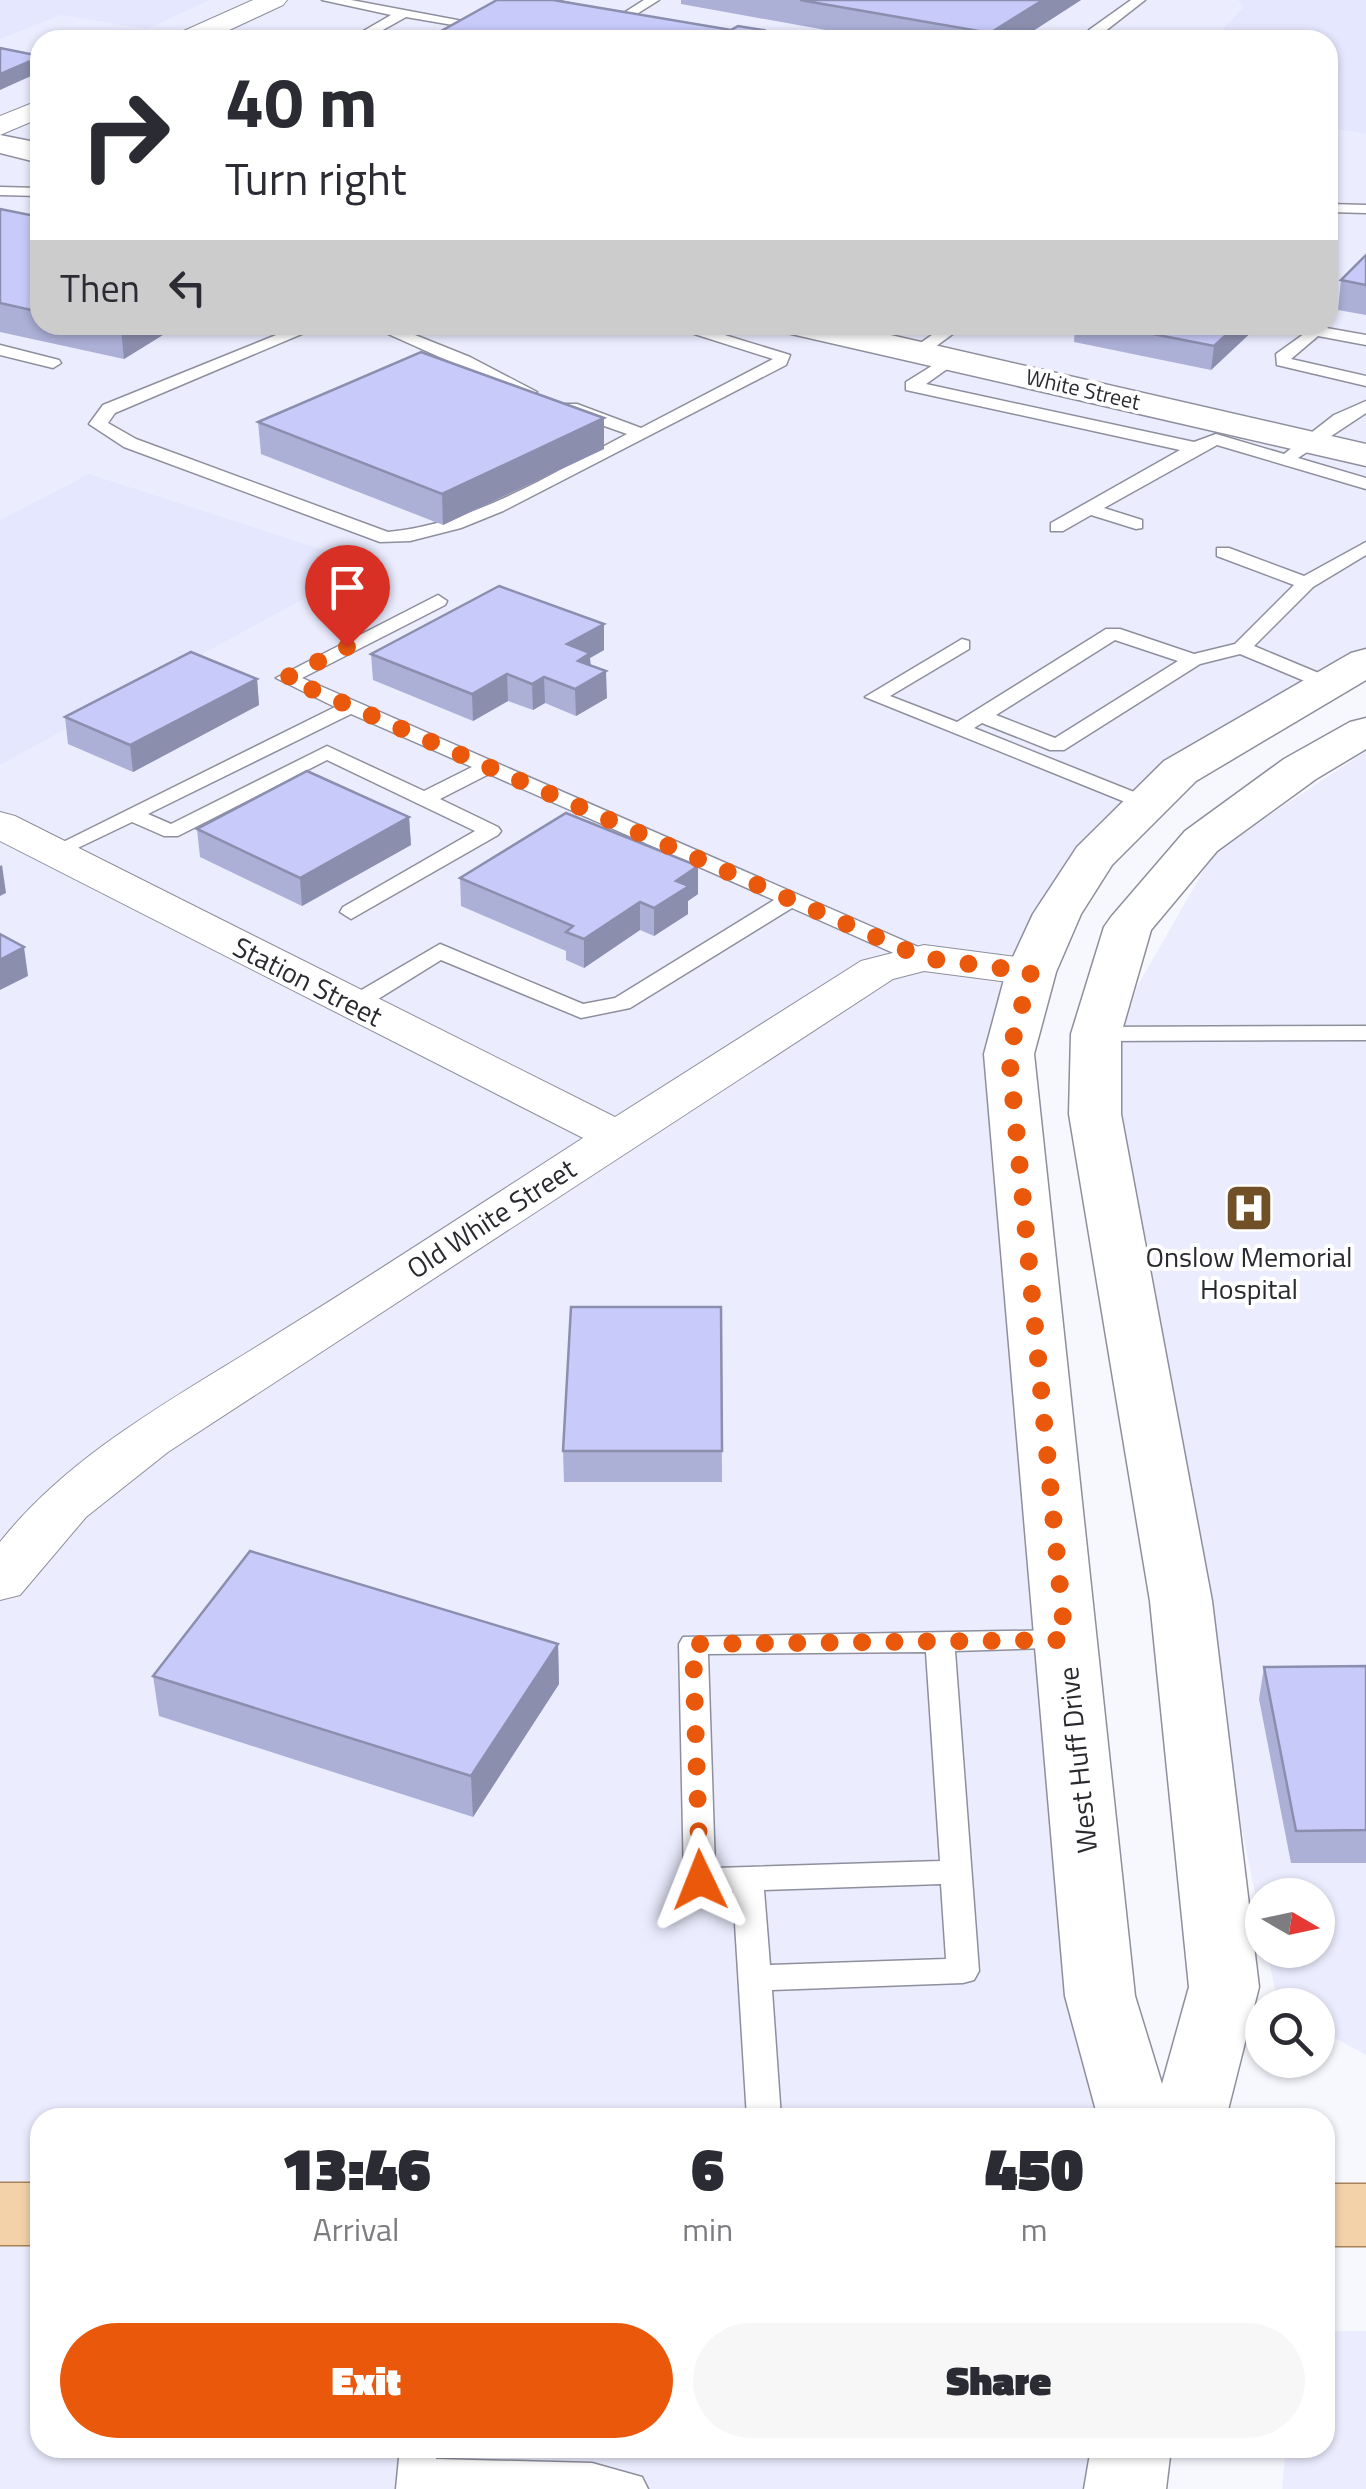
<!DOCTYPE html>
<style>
body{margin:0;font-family:"Titillium Web",sans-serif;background:#f7f7f7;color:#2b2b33;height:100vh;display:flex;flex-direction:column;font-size:38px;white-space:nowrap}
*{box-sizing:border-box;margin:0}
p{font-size:32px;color:#7c7c81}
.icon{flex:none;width:55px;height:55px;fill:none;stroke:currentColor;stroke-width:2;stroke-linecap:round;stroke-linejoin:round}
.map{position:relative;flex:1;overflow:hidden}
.panel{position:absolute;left:30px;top:2108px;width:1305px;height:350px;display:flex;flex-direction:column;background:#fff;border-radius:30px;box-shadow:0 2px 8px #0004}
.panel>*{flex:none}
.guide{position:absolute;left:30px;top:30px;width:1308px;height:305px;border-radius:30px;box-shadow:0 2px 8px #0004;background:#fff;color:#2b2b33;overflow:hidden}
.needle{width:65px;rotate:99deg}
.buttons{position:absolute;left:1245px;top:1878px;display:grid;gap:20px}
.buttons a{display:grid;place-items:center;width:90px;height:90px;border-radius:50%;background:#fff;box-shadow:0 2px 8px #0004;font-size:50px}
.pin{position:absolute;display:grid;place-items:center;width:85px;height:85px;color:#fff;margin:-102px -42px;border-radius:50% 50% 50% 0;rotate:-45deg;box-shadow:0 0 10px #0007}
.pin .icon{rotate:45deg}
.me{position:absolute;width:110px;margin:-55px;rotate:358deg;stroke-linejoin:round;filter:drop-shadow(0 0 8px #0008)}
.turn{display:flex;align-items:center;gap:35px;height:210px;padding:0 30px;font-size:45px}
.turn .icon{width:130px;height:130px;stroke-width:2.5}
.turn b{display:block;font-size:70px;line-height:85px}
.then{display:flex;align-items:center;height:95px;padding:0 30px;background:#0003;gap:20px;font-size:38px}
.eta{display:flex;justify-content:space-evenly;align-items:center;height:170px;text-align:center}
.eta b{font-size:60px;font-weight:800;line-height:70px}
.primary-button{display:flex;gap:20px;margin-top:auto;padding:20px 30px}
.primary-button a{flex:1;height:115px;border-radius:60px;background:#ea580c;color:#fff;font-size:40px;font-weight:800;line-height:115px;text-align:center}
.primary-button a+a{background:#f7f7f7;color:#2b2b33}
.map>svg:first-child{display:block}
.built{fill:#ebedff}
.green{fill:#e5e7fe}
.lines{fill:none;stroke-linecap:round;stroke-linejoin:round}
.service-casing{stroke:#8e8f9d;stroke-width:3}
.minor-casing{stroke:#8e8f9d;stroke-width:2}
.tertiary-casing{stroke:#8e8f9d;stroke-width:3}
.primary-casing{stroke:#a78259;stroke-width:3}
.service{fill:#fff;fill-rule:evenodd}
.minor{fill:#fff;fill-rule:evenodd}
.tertiary{fill:#fff;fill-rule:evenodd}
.primary{fill:#f3d1a9;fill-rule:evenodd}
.wall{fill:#acafd6}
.shaded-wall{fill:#8c8eae}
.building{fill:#c8cbf9;stroke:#8c8eae;stroke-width:2.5}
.route{stroke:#ea580c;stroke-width:18;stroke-dasharray:0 32.4}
.labels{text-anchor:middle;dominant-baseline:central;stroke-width:8;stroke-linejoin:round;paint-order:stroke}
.far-street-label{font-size:22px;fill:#292a2f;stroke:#fff}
.street-label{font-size:28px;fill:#292a2f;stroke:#fff}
.poi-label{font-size:28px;fill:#292a2f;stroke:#fff}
</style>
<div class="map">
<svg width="1366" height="2489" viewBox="0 0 1366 2489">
<rect width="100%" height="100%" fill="#f7f8fe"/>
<!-- built -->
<g class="built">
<polygon points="0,0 1237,0 1244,6 1212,40 40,40 40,325 1328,325 1328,128 1366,134 1366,662 1300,698 1094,857 1009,1054 1135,2117 40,2118 40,2448 1134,2448 1128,2489 0,2489"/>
<polygon points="1366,751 1366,2055 1318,2029 1318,2005 1278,2005 1267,1950 1318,1950 1318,1895 1262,1895 1262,1929 1190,1570 1109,1071 1137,987 1214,852"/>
<polygon points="1325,2331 1366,2331 1366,2489 1282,2489 1286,2448 1325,2448"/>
</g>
<!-- green -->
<g class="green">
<polygon points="0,0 210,0 147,29 61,15 0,39"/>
<polygon points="1237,0 1366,0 1366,134 1328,128 1328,40 1212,40 1244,6"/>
<polygon points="89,474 367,564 0,765 0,520"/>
</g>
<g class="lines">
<!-- service casing -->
<g class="service-casing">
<g id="service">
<polygon points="322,0 351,0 489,26 482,30 406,17 381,31 417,40 348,40 391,15"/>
<polygon points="528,0 553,0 622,14 644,0 659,0 624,22"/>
<polygon points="1131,0 1145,0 1099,36 1089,36 1089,30"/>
<polygon points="0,187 40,188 40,196 0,195"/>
<polygon points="1328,204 1366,205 1366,213 1328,212"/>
<path d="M301,325h22l-208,88 -7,10 28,16 252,93c86,-8 164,-59 239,-98l-62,-22v-8h12l64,24 132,-69 -107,-34h26l98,30 -4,10 -283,146 -42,17 -51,13 -30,1 -256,-95 -35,-23 14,-19z"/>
<polygon points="368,325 390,325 470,357 537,392 529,397"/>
<polygon points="946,325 965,325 924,355 912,355 912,349"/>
<polygon points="1315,326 1366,335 1366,345 1318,336 1291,359 1366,376 1366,386 1277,365 1276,354"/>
<polygon points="0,345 59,360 61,363 53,368 0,355"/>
<polygon points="951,354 957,356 957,362 926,384 1194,442 1216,434 1284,454 1334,415 1366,401 1366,413 1298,458 1366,478 1366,489 1217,445 1104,508 1142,520 1142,528 1136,529 1091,515 1063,531 1051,531 1051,523 1180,450 906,390 906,382"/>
<path d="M1366,542v13l-53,32 -59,59 79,33v8h-14l-79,-33 -40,10 -136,86h-14l-68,-27 -8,5 180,72 3,4 -3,4h-14l-275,-111 97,-58 7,2v8l-79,47 67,26 149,-93h14l74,25 41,-10 59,-59 -77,-29v-8h12l75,28zM1115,640l63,21 -123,77 -59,-23z"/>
<path d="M438,595l9,6 -2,4 -143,73 630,275 3,5 -3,5h-16l-124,-55 -162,100 -49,10 -140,-58 -79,49h-16l-3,-5 3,-5 94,-55 143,60 32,-6 159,-98 -285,-126 -49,25 58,28 3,4 -3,4 -147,84 -11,-7 3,-5 132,-76 -148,-71 -149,76h-14l-32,-14 -71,34h-14l-4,-4 292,-145 -59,-29zM351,714l121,53 -48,24 -97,-45 -156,78 -23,-10z"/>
<polygon points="1366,1026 1366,1040 1096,1041 1085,1034 1096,1027"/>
<path d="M1065,1630l10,3 4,7 -4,7 -120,4 24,320 -5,9 -11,3 -191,7 9,128h-34l-14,-227 -44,-3 -5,-8 -5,-236 4,-7zM926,1652l14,209 -225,7 -7,-214zM941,1884l5,75 -176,6 -6,-75z"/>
<polygon points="400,2448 436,2448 436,2459 592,2463 642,2477 648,2489 396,2489"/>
</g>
</g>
<!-- minor casing -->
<g class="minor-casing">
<g id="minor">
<polygon points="253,0 287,0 283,5 208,40 173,40 177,34"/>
<polygon points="40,100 40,118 0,135 0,116"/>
<path d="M0,812l15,4 600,301 246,-156 63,-16 107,14 16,4 6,9 -6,9 -16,4 -107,-14 -31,8 -725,473 -82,65 -66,78 -20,5v-58c73,-92 183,-148 280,-210 102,-63 202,-129 303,-194l-583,-297z"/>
</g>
</g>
<!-- tertiary casing -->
<g class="tertiary-casing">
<g id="tertiary">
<polygon points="0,135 40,143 40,163 0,153"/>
<polygon points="782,325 847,325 1366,444 1366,466 800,336 787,333"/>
<polygon points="1366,649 1366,680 1196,781 1112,865 1081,914 1056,972 1034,1054 1135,1996 1162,2084 1189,1987 1150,1601 1069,1114 1071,1034 1104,927 1111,917 1185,831 1284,759 1350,722 1366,718 1366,749 1316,779 1217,851 1151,930 1121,1034 1121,1114 1212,1601 1259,1987 1226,2118 1098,2118 1065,1996 984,1054 1006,972 1033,914 1077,847 1164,761 1351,653"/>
<polygon points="1091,2448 1171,2448 1166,2489 1084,2489"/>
</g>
</g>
<!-- primary casing -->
<g class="primary-casing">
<g id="primary">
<rect x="0" y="2183" width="40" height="62"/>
<rect x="1325" y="2184" width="41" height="62"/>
</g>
</g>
<!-- service -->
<use href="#service" class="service"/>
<!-- minor -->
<use href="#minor" class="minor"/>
<!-- tertiary -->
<use href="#tertiary" class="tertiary"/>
<!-- primary -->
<use href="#primary" class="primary"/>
</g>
<!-- wall -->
<g class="wall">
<polygon points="681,0 1081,0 1019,40 881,40 681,4"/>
<polygon points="0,209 40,217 40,325 179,325 124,359 0,332"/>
<polygon points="1366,255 1366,315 1338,310 1341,280"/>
<polygon points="1075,325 1259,325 1211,370 1074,342"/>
<polygon points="604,418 604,449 443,525 261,454 258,422"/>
<polygon points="604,624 604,650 590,658 591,665 607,698 576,716 545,703 533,710 508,701 473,721 373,680 371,654"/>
<polygon points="257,679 259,705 133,772 68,744 65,717"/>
<polygon points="409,817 411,845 302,906 200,857 197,829"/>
<polygon points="460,878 698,894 688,901 688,914 654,936 640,930 584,968 566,960 566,951 461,906"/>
<polygon points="721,1307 722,1482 564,1482 563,1451"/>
<polygon points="558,1644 559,1684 473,1817 159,1716 153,1676"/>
<polygon points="1366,1666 1366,1863 1291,1863 1259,1699 1264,1667"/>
</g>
<!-- shaded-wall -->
<g class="shaded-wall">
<polygon points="1043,0 1081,0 1019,40 990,40 990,33"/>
<polygon points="40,57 40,72 0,90 0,74"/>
<polygon points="128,325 179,325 124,359 121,329"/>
<polygon points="1237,325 1259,325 1211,370 1214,346"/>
<polygon points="604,418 604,449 443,525 442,494"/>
<polygon points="604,624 604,650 590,658 591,680 567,644"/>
<polygon points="606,671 607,698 576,716 575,689"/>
<polygon points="507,674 508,701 473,721 472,694"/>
<polygon points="544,677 545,703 533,710 532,684"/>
<polygon points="257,679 259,705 133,772 130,745"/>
<polygon points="409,817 411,845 302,906 300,878"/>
<polygon points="2,865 6,893 0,896 0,866"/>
<polygon points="698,866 698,894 688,901 688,914 654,936 654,908 676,881"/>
<polygon points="640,902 640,930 584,968 584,939"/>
<polygon points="24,947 28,976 0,990 0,960"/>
<polygon points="558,1644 559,1684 473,1817 471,1776"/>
</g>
<!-- building -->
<g class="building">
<polygon points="497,0 553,0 731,30 738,26 763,30 754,36 764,38 761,40 425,40"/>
<polygon points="800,0 1043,0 990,33"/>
<polygon points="0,48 40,56 40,57 0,74"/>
<polygon points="0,209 40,217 40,312 0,303"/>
<polygon points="1366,255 1366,285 1341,280"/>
<polygon points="102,325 128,325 121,329"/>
<polygon points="1107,325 1237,325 1214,346"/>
<polygon points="421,352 604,418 442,494 258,422"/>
<polygon points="499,586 604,624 567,644 590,653 578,661 606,671 575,689 544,677 532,684 507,674 472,694 371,654"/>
<polygon points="191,652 257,679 130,745 65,717"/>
<polygon points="307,771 409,817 300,878 197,829"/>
<polygon points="566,813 698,866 676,881 689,886 654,908 640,902 584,939 566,932 573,926 460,878"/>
<polygon points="0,934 24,947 0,960"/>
<polygon points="571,1307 721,1307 722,1451 563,1451"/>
<polygon points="250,1551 558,1644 471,1776 153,1676"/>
<polygon points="1366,1666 1366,1830 1296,1831 1264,1667"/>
</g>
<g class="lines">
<!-- route -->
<polyline class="route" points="347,647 286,678 924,958 1031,972 1009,1054 1065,1640 693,1644 700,1880"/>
</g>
<!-- icons -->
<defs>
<g id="hospital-square" transform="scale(2.5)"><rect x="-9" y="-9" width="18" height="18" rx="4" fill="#714f27" stroke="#fff"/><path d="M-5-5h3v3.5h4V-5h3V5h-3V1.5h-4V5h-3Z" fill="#fff"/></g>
</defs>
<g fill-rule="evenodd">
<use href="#hospital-square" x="1249" y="1208"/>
</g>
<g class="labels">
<!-- far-street labels -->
<g class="far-street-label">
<text transform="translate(1083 389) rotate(13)">White Street</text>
</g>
<!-- street labels -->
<g class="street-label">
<text transform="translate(308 981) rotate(27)">Station Street</text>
<text transform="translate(491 1218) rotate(-33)">Old White Street</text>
<text transform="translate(1077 1760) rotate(-96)">West Huff Drive</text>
</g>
<!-- poi labels -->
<g class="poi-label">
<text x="1249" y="1256">Onslow Memorial<tspan x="1249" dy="32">Hospital</tspan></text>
</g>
</g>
</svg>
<div class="buttons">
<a><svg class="needle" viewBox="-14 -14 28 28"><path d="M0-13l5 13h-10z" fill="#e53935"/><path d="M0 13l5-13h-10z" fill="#7c7c81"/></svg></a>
<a><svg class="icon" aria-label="search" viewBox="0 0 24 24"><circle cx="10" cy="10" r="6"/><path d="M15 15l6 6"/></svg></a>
</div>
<div class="pin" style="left:347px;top:647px;background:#d93025"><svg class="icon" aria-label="arrive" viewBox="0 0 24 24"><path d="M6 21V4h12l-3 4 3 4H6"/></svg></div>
<svg class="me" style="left:700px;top:1880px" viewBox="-20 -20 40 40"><path d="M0-17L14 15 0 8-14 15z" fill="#ea580c" stroke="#fff" stroke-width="4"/></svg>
<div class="guide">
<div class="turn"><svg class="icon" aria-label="right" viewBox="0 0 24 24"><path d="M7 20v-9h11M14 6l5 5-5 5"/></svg><div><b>40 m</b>Turn right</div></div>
<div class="then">Then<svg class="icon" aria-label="left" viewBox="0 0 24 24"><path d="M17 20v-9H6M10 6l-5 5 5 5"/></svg></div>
</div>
<section class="panel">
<div class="eta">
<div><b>13:46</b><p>Arrival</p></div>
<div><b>6</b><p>min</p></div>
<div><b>450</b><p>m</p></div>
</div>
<div class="primary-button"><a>Exit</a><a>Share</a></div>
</section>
</div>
